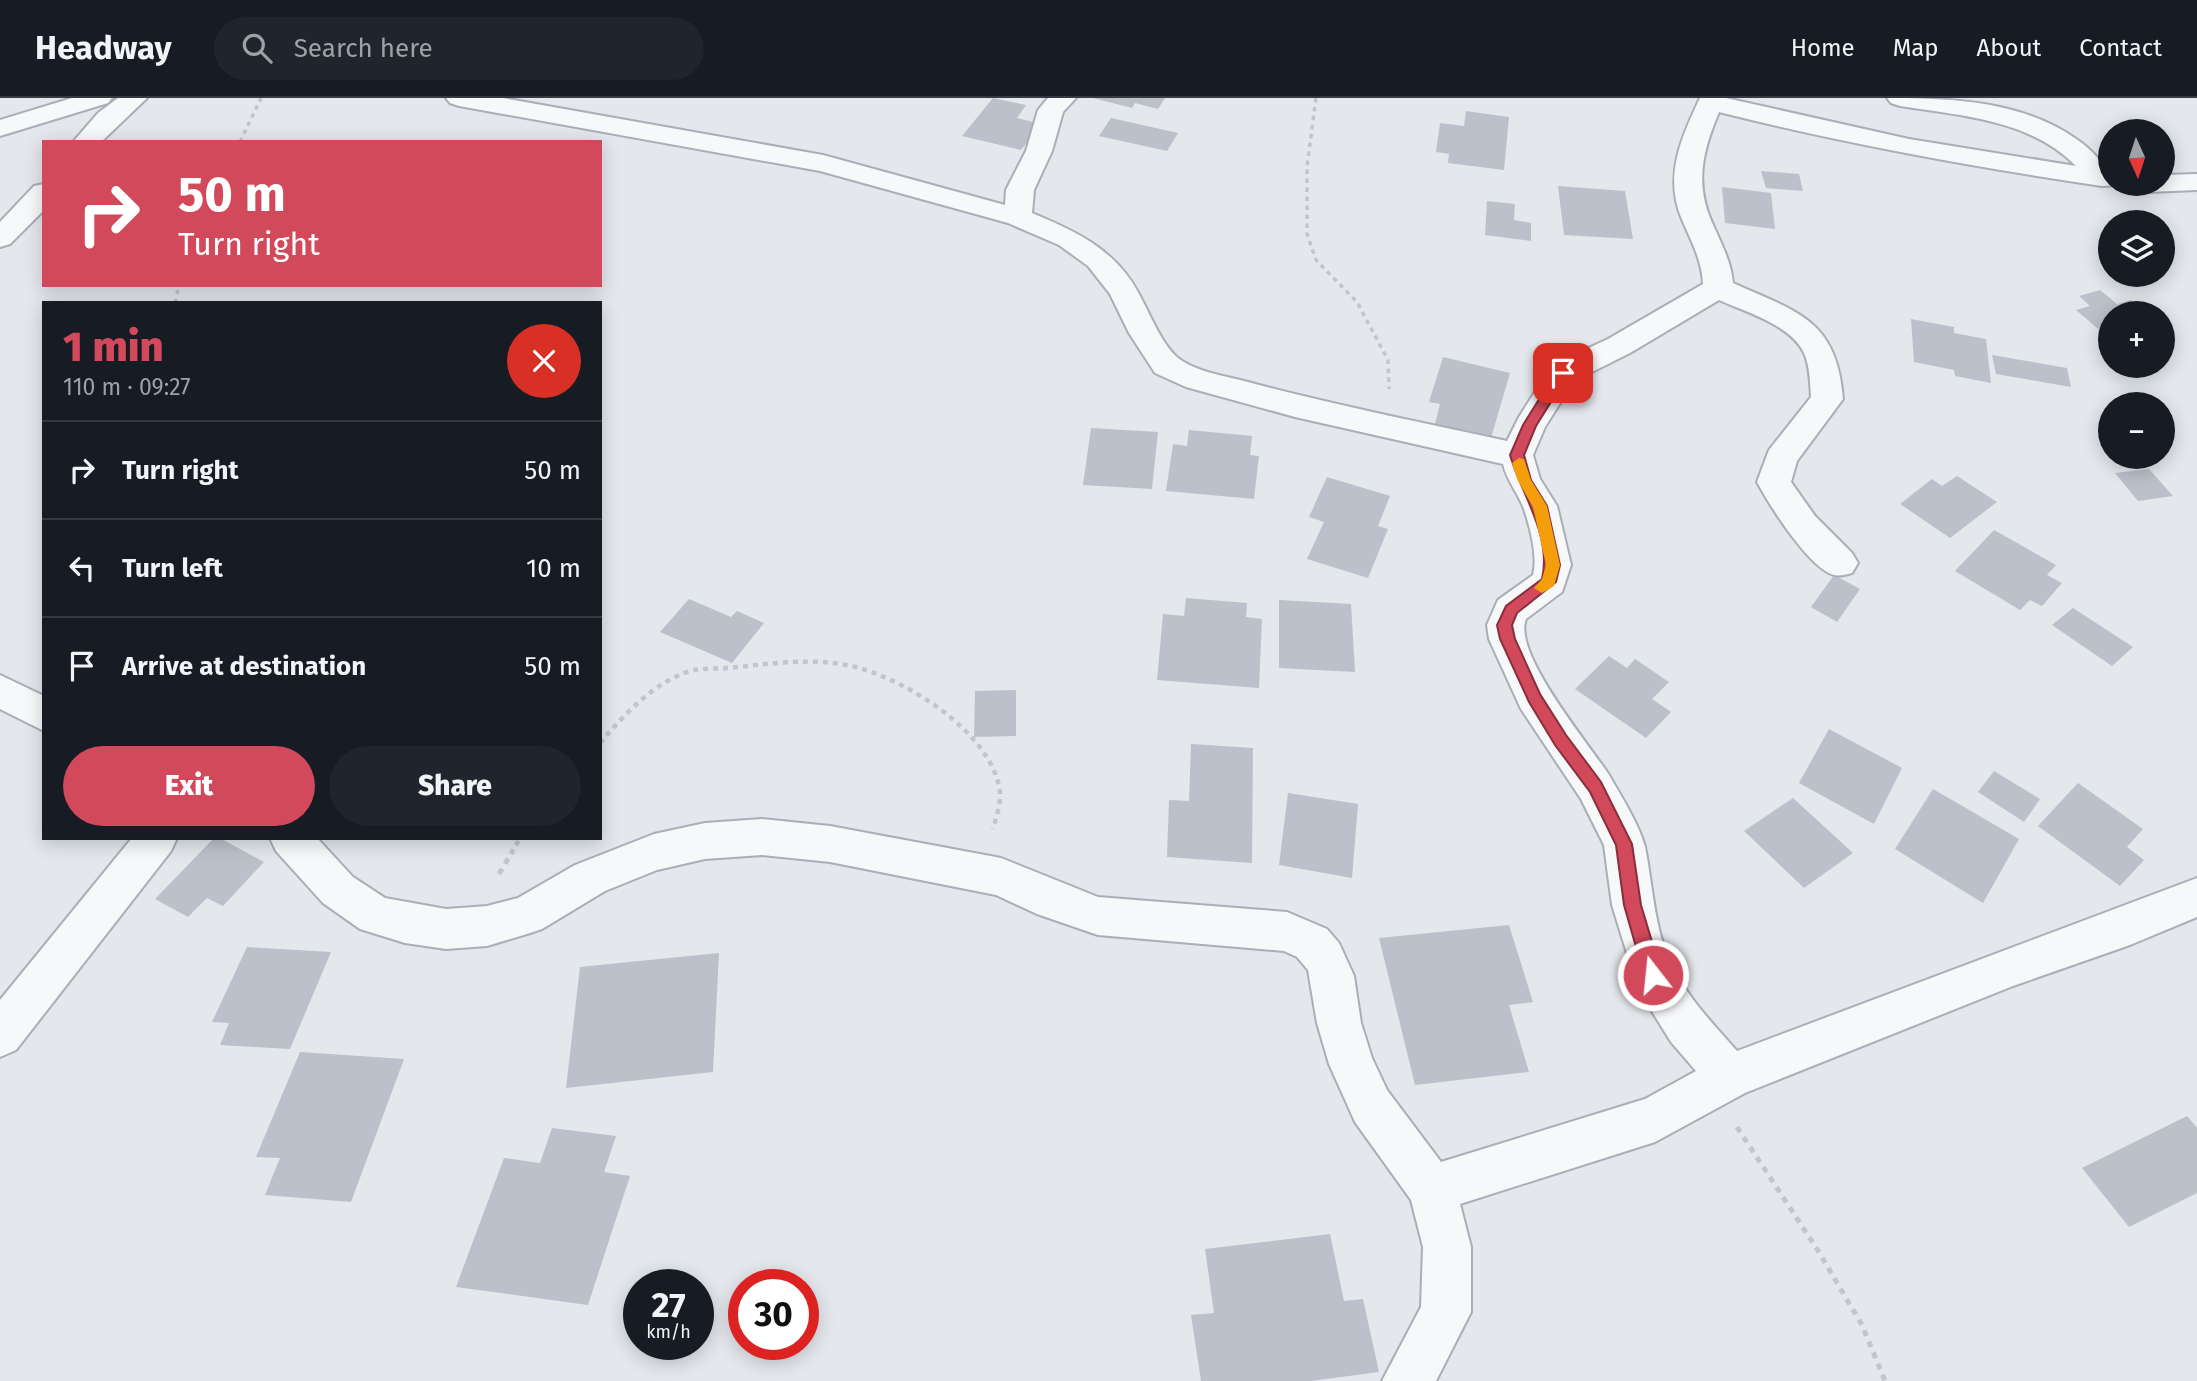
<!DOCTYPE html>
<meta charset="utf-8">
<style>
body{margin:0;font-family:"Fira Sans",sans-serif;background:#20242c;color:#f1f3f6;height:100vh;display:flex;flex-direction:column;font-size:26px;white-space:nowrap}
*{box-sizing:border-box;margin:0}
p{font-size:23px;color:#9ea1a6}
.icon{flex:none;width:38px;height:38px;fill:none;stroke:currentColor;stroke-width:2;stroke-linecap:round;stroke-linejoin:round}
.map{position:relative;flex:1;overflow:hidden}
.sheet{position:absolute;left:42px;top:203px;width:560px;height:539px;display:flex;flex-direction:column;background:#171b24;border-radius:0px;box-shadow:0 4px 18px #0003}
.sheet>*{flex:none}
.top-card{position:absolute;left:42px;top:42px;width:560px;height:147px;border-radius:0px;box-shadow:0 4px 18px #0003;background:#d1495b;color:#fff;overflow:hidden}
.needle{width:46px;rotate:177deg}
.buttons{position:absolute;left:2098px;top:21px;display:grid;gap:14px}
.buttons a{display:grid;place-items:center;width:77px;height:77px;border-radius:50%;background:#171b24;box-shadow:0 4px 18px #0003;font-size:35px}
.speed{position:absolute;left:623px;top:1171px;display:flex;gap:14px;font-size:35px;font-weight:700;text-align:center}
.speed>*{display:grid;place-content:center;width:91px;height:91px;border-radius:50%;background:#171b24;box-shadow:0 4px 18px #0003;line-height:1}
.speed small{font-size:18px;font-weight:400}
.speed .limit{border:10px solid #d22;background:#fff;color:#111}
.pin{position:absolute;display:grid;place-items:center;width:60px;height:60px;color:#fff;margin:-30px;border-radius:14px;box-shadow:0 4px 10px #0006}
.me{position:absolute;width:77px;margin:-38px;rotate:344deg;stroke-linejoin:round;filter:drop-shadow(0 0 5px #0008)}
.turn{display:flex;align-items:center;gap:24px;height:147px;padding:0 21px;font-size:32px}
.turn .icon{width:91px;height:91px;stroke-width:2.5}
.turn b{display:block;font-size:49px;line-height:60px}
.round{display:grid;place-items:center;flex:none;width:74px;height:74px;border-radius:37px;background:#20242c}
.overview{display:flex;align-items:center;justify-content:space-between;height:119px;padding:0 21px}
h1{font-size:42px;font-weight:800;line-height:52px;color:#d1495b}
.cta{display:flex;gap:14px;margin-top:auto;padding:14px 21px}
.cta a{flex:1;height:80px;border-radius:42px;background:#d1495b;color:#fff;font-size:28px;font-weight:800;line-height:80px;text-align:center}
.cta a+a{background:#20242c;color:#f1f3f6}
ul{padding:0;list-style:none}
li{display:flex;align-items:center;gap:21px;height:98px;padding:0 21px;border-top:2px solid #363941}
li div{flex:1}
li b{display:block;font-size:26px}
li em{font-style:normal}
header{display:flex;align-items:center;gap:42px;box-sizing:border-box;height:98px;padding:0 35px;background:#171b24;border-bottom:2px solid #363941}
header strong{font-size:33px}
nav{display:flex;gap:38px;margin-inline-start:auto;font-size:24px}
.search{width:490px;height:63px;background:#20242c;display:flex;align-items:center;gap:18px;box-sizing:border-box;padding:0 24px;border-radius:38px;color:#9ea1a6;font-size:26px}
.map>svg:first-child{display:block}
.building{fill:#bbc0ca}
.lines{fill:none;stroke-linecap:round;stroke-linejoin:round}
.minor-casing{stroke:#a9aeb7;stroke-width:4}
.path-far2{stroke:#c2c5cb;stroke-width:3.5;stroke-dasharray:4.5 4.5;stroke-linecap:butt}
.path-far1{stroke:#c2c5cb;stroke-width:4.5;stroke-dasharray:5 5;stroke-linecap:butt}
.path{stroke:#c2c5cb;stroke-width:5;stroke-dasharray:6 6;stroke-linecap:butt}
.minor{fill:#f7f8fa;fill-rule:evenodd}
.route{fill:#d1495b;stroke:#882f3b;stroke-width:2}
.slow{fill:#f59e0b}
</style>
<header>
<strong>Headway</strong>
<div class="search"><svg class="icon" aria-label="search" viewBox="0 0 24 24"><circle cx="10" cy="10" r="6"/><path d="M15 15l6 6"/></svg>Search here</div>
<nav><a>Home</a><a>Map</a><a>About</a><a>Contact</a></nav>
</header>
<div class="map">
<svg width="2197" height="1283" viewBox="0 0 2197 1283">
<rect width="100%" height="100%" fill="#e4e7ec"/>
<!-- building -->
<g class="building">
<polygon points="993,0 1026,7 1017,20 1041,26 1021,52 962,38"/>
<polygon points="1093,0 1165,0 1158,11 1135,5 1132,10"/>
<polygon points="1466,13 1509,19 1504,72 1448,65 1449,56 1436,54 1440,25 1464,28"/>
<polygon points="1111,20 1178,35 1167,53 1099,38"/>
<polygon points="1761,73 1799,76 1803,93 1766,90"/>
<polygon points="1558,88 1625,93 1633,141 1564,137"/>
<polygon points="1722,89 1771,95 1775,131 1725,125"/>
<polygon points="1487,103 1515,106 1514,122 1531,125 1531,143 1485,137"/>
<polygon points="2100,192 2117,206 2131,202 2147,215 2110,215 2110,241 2076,212 2090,208 2079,198"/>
<polygon points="1911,221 1954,229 1954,235 1986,241 1991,285 1955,278 1954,272 1914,264"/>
<polygon points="1992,257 2067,270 2071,289 1996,276"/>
<polygon points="1443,259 1510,275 1491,340 1435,326 1440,306 1429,304"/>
<polygon points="1091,330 1158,334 1152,391 1083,387"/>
<polygon points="1189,332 1252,338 1250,357 1259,358 1254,401 1166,393 1173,346 1187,348"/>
<polygon points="2149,371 2173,398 2138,403 2115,375"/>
<polygon points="1957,378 1997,404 1950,440 1900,406 1932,381 1942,388"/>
<polygon points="1327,379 1390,398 1378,428 1388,431 1368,480 1307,461 1324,424 1309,419"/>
<polygon points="1994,432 2056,467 2047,477 2062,485 2042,508 2030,502 2020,512 1955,473"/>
<polygon points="1834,477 1860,491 1837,524 1811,509"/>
<polygon points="1186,500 1247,505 1246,519 1262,521 1259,590 1157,582 1163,516 1184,518"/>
<polygon points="689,501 731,519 737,513 764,525 732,565 660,534"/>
<polygon points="1279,502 1351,506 1355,574 1279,570"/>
<polygon points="2073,510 2133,549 2112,568 2052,527"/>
<polygon points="1609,558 1627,570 1635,561 1669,584 1652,601 1671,614 1646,640 1575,591"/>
<polygon points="1016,592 1016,638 974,639 975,593"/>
<polygon points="1829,631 1902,670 1874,726 1799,685"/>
<polygon points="1191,646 1253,650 1252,765 1167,759 1169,702 1189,703"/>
<polygon points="1994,673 2040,701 2024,724 1978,694"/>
<polygon points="2078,685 2143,731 2127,749 2144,762 2120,788 2038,728"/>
<polygon points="1933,691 2019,741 1983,805 1895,751"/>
<polygon points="1288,695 1358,706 1352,780 1279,767"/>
<polygon points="1793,700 1853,755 1804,790 1744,733"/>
<polygon points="214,740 220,740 264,764 223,808 207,800 188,819 155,801"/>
<polygon points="1509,827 1533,904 1509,907 1529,974 1415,987 1379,840"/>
<polygon points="247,849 331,854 290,951 220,947 229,925 212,924"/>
<polygon points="719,855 713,974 566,990 580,869"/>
<polygon points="300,954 404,961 351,1104 265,1097 280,1060 256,1059"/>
<polygon points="2187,1018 2197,1030 2197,1095 2129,1129 2082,1070"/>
<polygon points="552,1030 616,1038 604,1074 630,1078 588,1207 456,1189 504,1060 540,1065"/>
<polygon points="1330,1136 1344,1203 1363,1201 1379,1274 1311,1283 1201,1283 1191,1217 1214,1215 1205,1151"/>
</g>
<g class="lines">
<!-- minor casing -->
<g class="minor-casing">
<g id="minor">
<polygon points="72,0 112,0 108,5 0,38 0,22"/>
<polygon points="118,0 147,0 101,44 73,44 98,15"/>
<path d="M446,0h57l320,57 182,50 1,-15 20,-39 12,-41 10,-12h28l-13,14 -11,39 -18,39 -2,23c44,18 84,37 107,81 10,18 23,51 39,64 18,14 48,18 70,24 85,23 172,40 259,59l12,-24 33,-52 56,-26 95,-55c-1,-25 -13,-45 -22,-67 -17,-42 1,-81 19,-119h26l183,41 167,27c-46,-47 -115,-50 -176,-60l-9,-3 -4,-5c65,0 138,3 192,43 12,8 21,20 31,30v13l10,1 -18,1c-129,-19 -256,-42 -383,-74 -17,40 -25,74 -5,115 8,18 17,35 19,56 64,29 104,36 110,116l-46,62 -6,21 24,34 37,37 6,10 -6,10c-8,2 -13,4 -21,1 -25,-11 -61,-68 -74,-92l12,-32 42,-53c-1,-14 -1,-31 -7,-44 -13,-28 -58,-41 -85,-53l-89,53 -56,28 -29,46 -12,28 7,24 17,27 14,59 -9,27 -36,27c-14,34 64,126 83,156 11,19 31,51 36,72 8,39 9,83 27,119 16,32 42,59 65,85l460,-173v39l-67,28 -117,41 -268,107 -90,49 -195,62 11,43v65l-35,69h-54l39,-74 2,-60 -12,-47 -56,-78 -26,-58 -12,-41 -9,-53 -11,-13 -13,-6 -186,-16 -61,-21 -41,-19 -166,-33 -68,-7 -57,4 -48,11 -52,21 -63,38 -15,5 -40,12 -41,3 -41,-6 -45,-14 -37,-26 -47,-52 -6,-13h47l36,39 32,21 61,11 41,-3 31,-8 57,-33 79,-31 51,-11 57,-4 68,7 171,32 97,39 189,15 40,17 12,14 15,33 7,47 11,35 15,32 54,72 204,-63 51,-28 -25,-29 -33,-53 -26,-84 -8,-60 -23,-46 -60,-90 -32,-70 -2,-14 11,-25 35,-25c5,-18 -3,-48 -9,-66 -6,-16 -17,-28 -21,-45l-208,-47 -109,-30 -31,-14 -26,-40 -19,-39 -22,-28 -29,-21 -51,-22 -188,-52 -361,-65 -9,-3z"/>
<polygon points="2197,76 2197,92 2148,94 2138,92 2134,86 2163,86 2163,77"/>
<polygon points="44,86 44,112 10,146 0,149 0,124 34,88"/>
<polygon points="0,577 44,598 44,633 0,611"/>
<polygon points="132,740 177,740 171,753 16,952 0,959 0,902"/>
</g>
</g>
<!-- path-far2 -->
<g class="path-far2">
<polyline points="1316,0 1307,69 1307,136 1316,162 1357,204 1388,262 1389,291"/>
<polyline points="240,44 261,0"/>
<polyline points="175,205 179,187"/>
</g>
<!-- path-far1 -->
<g class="path-far1">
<path d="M600,645c25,-29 53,-60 90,-72 12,-3 25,-2 37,-3 44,-4 89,-12 132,0 51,14 135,67 141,125 1,11 -4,25 -7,36"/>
<polyline points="511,756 520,740"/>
</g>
<!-- path -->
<g class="path">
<polyline points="499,776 512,754"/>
<polyline points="1737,1029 1817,1151 1862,1227 1885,1283"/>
</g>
<!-- minor -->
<use href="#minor" class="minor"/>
</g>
<!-- route -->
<path class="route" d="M1563,270l6,5 -33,53 -12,29 7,25 16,26 13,59 -4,17 -39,31 -5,12 3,14 25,55 26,41 35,47 31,62 9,61 21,70 -2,6 -7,2 -6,-2 -3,-6 -20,-70 -8,-60 -26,-53 -35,-47 -26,-43 -29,-63 -3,-14 9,-19 36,-27c10,-44 -20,-83 -32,-124l13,-30 35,-56z"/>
<!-- slow -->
<polygon class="slow" points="1519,360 1524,361 1531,382 1547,408 1560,467 1554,488 1542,495 1534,490 1542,481 1546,467 1533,409 1518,383 1512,365"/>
</svg>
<div class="buttons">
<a><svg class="needle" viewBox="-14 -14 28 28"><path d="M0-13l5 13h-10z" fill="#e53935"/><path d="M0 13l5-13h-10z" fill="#9ea1a6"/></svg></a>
<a><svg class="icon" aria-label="layers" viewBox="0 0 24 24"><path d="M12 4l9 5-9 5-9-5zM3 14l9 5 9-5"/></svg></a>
<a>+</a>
<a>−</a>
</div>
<div class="speed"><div>27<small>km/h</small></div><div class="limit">30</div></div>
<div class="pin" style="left:1563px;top:275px;background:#d93025"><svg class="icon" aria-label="arrive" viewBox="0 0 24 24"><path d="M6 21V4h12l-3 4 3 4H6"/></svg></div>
<svg class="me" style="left:1653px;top:877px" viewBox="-20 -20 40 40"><circle r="17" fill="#d1495b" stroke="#fff" stroke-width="3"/><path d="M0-11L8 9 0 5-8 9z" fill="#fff"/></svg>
<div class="top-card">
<div class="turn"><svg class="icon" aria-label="right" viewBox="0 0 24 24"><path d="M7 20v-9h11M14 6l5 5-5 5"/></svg><div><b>50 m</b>Turn right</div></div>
</div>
<section class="sheet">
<div class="overview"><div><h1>1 min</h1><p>110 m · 09:27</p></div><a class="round" style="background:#d93025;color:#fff"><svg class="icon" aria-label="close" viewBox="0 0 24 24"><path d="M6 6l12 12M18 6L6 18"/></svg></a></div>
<ul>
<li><svg class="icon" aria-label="right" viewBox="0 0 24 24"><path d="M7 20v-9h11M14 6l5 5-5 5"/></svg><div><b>Turn right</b></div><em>50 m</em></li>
<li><svg class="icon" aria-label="left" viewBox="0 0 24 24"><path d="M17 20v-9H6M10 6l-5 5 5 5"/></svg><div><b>Turn left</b></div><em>10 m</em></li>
<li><svg class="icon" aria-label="arrive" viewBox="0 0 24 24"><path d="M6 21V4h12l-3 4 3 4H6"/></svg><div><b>Arrive at destination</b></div><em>50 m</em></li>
</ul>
<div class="cta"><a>Exit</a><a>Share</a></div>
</section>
</div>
